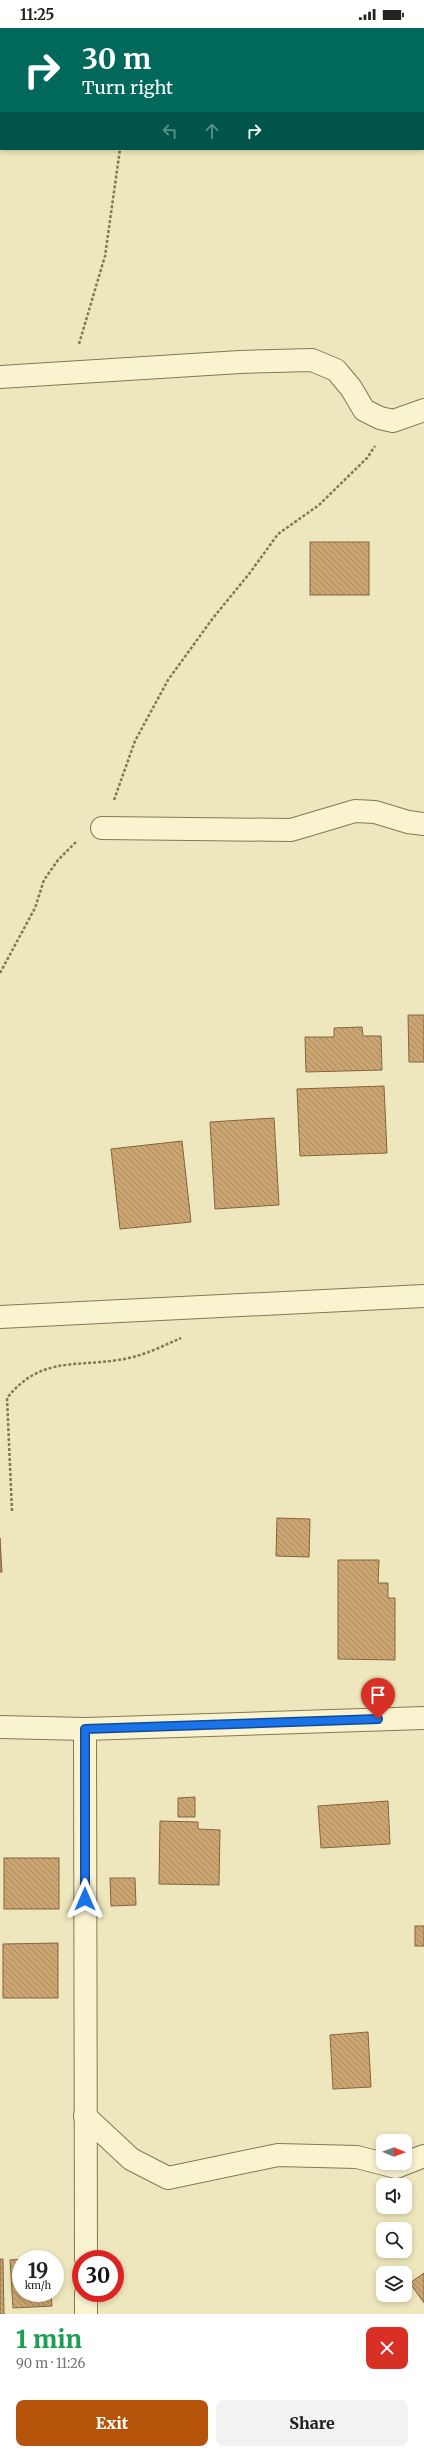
<!DOCTYPE html>
<meta charset="utf-8">
<style>
body{margin:0;font-family:Merriweather,serif;background:#f2f2f2;color:#222;height:100vh;display:flex;flex-direction:column;font-size:15px;white-space:nowrap}
*{box-sizing:border-box;margin:0}
p{font-size:13px;color:#767676}
.icon{flex:none;width:22px;height:22px;fill:none;stroke:currentColor;stroke-width:2;stroke-linecap:round;stroke-linejoin:round}
.map{position:relative;height:2286px;overflow:hidden}
.side{display:flex;flex-direction:column;background:#fff;flex:1}
.side>*{flex:none}
.guide{position:absolute;left:0px;top:0px;width:424px;height:122px;box-shadow:0 2px 6px #0003;background:#00695c;color:#fff;overflow:hidden}
.needle{width:26px;rotate:91deg}
.tools{position:absolute;left:376px;top:2106px;display:grid;gap:8px}
.tools a{display:grid;place-items:center;width:36px;height:36px;border-radius:8px;background:#fff;box-shadow:0 2px 6px #0003;font-size:20px}
.speed{position:absolute;left:12px;top:2222px;display:flex;gap:8px;font-size:20px;font-weight:700;text-align:center}
.speed>*{display:grid;place-content:center;width:52px;height:52px;border-radius:50%;background:#fff;box-shadow:0 2px 6px #0003;line-height:1}
.speed small{font-size:10px;font-weight:400}
.speed .limit{border:6px solid #d22;background:#fff;color:#111}
.pin{position:absolute;display:grid;place-items:center;width:34px;height:34px;color:#fff;margin:-41px -17px;border-radius:50% 50% 50% 0;rotate:-45deg;box-shadow:0 0 4px #0007}
.pin .icon{rotate:45deg}
.me{position:absolute;width:44px;margin:-22px;rotate:0deg;stroke-linejoin:round;filter:drop-shadow(0 0 3px #0008)}
.turn{display:flex;align-items:center;gap:14px;height:84px;padding:0 16px;font-size:18px}
.turn .icon{width:52px;height:52px;stroke-width:2.5}
.turn b{display:block;font-size:28px;line-height:34px}
.lanes{display:flex;align-items:center;height:38px;padding:0 16px;background:#0003;justify-content:center;gap:20px;direction:ltr}
.lanes .off{opacity:.35}
.round{display:grid;place-items:center;flex:none;width:42px;height:42px;border-radius:8px;background:#f2f2f2}
.headline{display:flex;align-items:center;justify-content:space-between;height:68px;padding:0 16px}
h1{font-size:24px;font-weight:800;line-height:30px;color:#1e9e55}
.cta{display:flex;gap:8px;margin-top:auto;padding:8px 16px}
.cta a{flex:1;height:46px;border-radius:8px;background:#b45309;color:#fff;font-size:16px;font-weight:800;line-height:46px;text-align:center}
.cta a+a{background:#f2f2f2;color:#222}
.status{display:flex;justify-content:space-between;align-items:center;height:28px;padding:0 20px;background:#fff;direction:ltr}
.status svg{height:11px;fill:currentColor}
.map>svg:first-child{display:block}
.building{fill:url(#building-back-hatch);stroke:#85643c}
.lines{fill:none;stroke-linecap:round;stroke-linejoin:round}
.street-casing{stroke:#857756;stroke-width:24}
.path{stroke:#857756;stroke-width:2.5;stroke-dasharray:3 2;stroke-linecap:butt}
.street{stroke:#f9f3d0;stroke-width:22}
.route-casing{stroke:#114b97;stroke-width:10}
.route{stroke:#1a73e8;stroke-width:7}
</style>
<div class="status"><b>11:25</b><svg viewBox="0 0 49 12"><path d="M0 12V9h3v3zM5 12V6h3v6zM10 12V3h3v9zM15 12V0h3v12zM26 1h20v11H26zM47 4h2v5h-2z"/></svg></div>
<div class="map">
<svg width="424" height="2286" viewBox="0 0 424 2286">
<defs>
<pattern id="building-back-hatch" width="6" height="6" patternUnits="userSpaceOnUse"><rect width="6" height="6" fill="#cca672"/><path d="M-1 5l2 2M0 0l6 6M5-1l2 2" fill="none" stroke="#a6875d"/></pattern>
</defs>
<rect width="100%" height="100%" fill="#eee7bd"/>
<!-- building -->
<g class="building">
<rect x="12" y="0" width="57" height="1"/>
<rect x="310" y="514" width="59" height="53"/>
<polygon points="408,987 424,987 424,1034 409,1034"/>
<polygon points="362,999 363,1008 381,1008 382,1042 306,1044 305,1009 334,1009 334,1000"/>
<polygon points="384,1058 387,1125 300,1128 297,1061"/>
<polygon points="274,1090 279,1177 215,1181 210,1094"/>
<polygon points="182,1113 191,1194 120,1201 111,1121"/>
<polygon points="277,1490 310,1491 309,1529 276,1528"/>
<polygon points="0,1510 2,1544 0,1544"/>
<polygon points="338,1532 379,1532 378,1555 388,1555 388,1570 395,1570 395,1632 338,1631"/>
<polygon points="195,1769 195,1789 178,1789 178,1770"/>
<polygon points="388,1773 390,1816 321,1820 318,1778"/>
<polygon points="160,1793 198,1794 198,1801 220,1802 219,1857 159,1856"/>
<rect x="4" y="1830" width="55" height="51"/>
<polygon points="110,1850 135,1850 136,1877 111,1878"/>
<rect x="415" y="1898" width="9" height="20"/>
<polygon points="58,1915 58,1970 3,1970 3,1916"/>
<polygon points="368,2004 371,2059 333,2061 330,2007"/>
<polygon points="49,2229 49,2231 21,2231 21,2265 51,2265 52,2278 13,2280 10,2232"/>
<polygon points="0,2231 3,2231 4,2286 0,2286"/>
<polygon points="424,2245 424,2275 410,2255"/>
</g>
<g class="lines">
<!-- street casing -->
<g class="street-casing">
<g id="street">
<polyline points="0,349 240,334 312,332 336,342 351,360 364,382 380,390 393,393 424,382"/>
<polyline points="102,800 291,802 355,783 375,784 408,794 424,796"/>
<polyline points="0,1289 424,1268"/>
<polyline points="0,1699 85,1701 424,1690"/>
<polyline points="85,1701 86,2231"/>
<polyline points="85,2088 131,2131 168,2150 278,2127 357,2129 396,2139 424,2128"/>
<polyline points="86,2265 86,2286"/>
</g>
</g>
<!-- path -->
<g class="path">
<polyline points="135,1 135,0"/>
<polyline points="79,316 105,228 120,121"/>
<polyline points="114,772 135,713 168,652 213,590 249,546 278,506 319,477 367,430 375,418"/>
<polyline points="0,945 35,880 44,852 58,832 77,813"/>
<path d="M12,1483l-5,-113c33,-41 65,-31 111,-38 23,-3 43,-13 63,-22"/>
</g>
<!-- street -->
<use href="#street" class="street"/>
</g>
<g class="lines">
<!-- route casing -->
<g class="route-casing">
<polyline id="route" points="85,1871 85,1701 378,1691"/>
</g>
<!-- route -->
<use href="#route" class="route"/>
</g>
</svg>
<div class="tools">
<a><svg class="needle" viewBox="-14 -14 28 28"><path d="M0-13l5 13h-10z" fill="#e53935"/><path d="M0 13l5-13h-10z" fill="#767676"/></svg></a>
<a><svg class="icon" aria-label="sound" viewBox="0 0 24 24"><path d="M4 9h4l5-4v14l-5-4H4zM17 9q2 3 0 6"/></svg></a>
<a><svg class="icon" aria-label="search" viewBox="0 0 24 24"><circle cx="10" cy="10" r="6"/><path d="M15 15l6 6"/></svg></a>
<a><svg class="icon" aria-label="layers" viewBox="0 0 24 24"><path d="M12 4l9 5-9 5-9-5zM3 14l9 5 9-5"/></svg></a>
</div>
<div class="speed"><div>19<small>km/h</small></div><div class="limit">30</div></div>
<div class="pin" style="left:378px;top:1691px;background:#d93025"><svg class="icon" aria-label="arrive" viewBox="0 0 24 24"><path d="M6 21V4h12l-3 4 3 4H6"/></svg></div>
<svg class="me" style="left:85px;top:1871px" viewBox="-20 -20 40 40"><path d="M0-17L14 15 0 8-14 15z" fill="#1a73e8" stroke="#fff" stroke-width="4"/></svg>
<div class="guide">
<div class="turn"><svg class="icon" aria-label="right" viewBox="0 0 24 24"><path d="M7 20v-9h11M14 6l5 5-5 5"/></svg><div><b>30 m</b>Turn right</div></div>
<div class="lanes"><svg class="icon off" aria-label="left" viewBox="0 0 24 24"><path d="M17 20v-9H6M10 6l-5 5 5 5"/></svg><svg class="icon off" aria-label="ahead" viewBox="0 0 24 24"><path d="M12 20V5M6 11l6-6 6 6"/></svg><svg class="icon" aria-label="right" viewBox="0 0 24 24"><path d="M7 20v-9h11M14 6l5 5-5 5"/></svg></div>
</div>
</div>
<section class="side">
<div class="headline"><div><h1>1 min</h1><p>90 m · 11:26</p></div><a class="round" style="background:#d93025;color:#fff"><svg class="icon" aria-label="close" viewBox="0 0 24 24"><path d="M6 6l12 12M18 6L6 18"/></svg></a></div>
<div class="cta"><a>Exit</a><a>Share</a></div>
</section>
